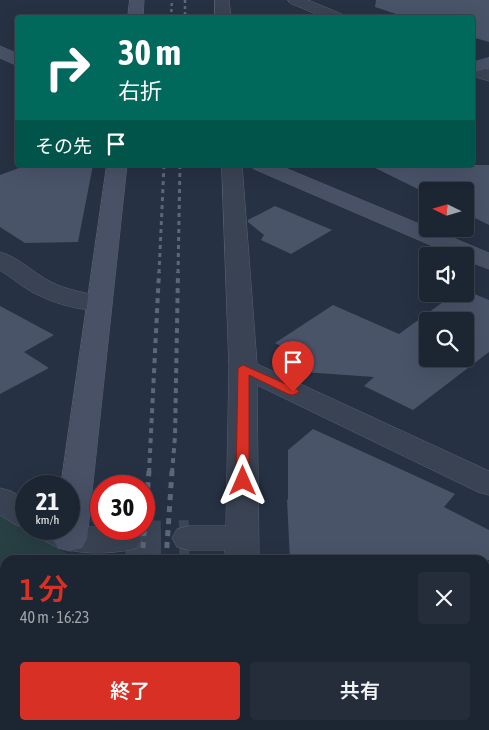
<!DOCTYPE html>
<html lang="ja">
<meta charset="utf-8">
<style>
body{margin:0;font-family:"Asap Condensed","Noto Sans JP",sans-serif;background:#252d3a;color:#f1f3f6;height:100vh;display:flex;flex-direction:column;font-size:19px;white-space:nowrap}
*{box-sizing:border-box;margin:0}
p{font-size:16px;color:#a0a5ac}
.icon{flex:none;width:28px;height:28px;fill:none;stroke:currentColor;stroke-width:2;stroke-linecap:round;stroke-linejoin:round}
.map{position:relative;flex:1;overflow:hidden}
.drawer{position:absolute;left:0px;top:555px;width:490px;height:175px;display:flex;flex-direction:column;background:#1c2532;border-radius:15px 15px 0 0;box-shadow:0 5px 20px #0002,0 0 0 1px #3a424d}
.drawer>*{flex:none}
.top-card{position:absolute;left:15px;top:15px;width:460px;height:152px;border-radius:5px;box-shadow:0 5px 20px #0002,0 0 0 1px #3a424d;background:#00695c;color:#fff;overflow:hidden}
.needle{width:32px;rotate:275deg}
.controls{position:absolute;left:419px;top:182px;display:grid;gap:10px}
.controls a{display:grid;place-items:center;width:55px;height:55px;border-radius:5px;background:#1c2532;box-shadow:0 5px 20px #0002,0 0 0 1px #3a424d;font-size:25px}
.speed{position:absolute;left:15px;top:475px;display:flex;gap:10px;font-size:25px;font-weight:700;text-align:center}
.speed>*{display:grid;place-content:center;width:65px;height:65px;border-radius:50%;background:#1c2532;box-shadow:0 5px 20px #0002,0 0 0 1px #3a424d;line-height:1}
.speed small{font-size:12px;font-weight:400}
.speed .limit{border:8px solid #d22;background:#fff;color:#111}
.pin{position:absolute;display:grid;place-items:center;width:42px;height:42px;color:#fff;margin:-51px -21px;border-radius:50% 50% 50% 0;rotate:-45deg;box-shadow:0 0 5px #0007}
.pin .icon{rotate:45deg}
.me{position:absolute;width:55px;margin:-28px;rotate:0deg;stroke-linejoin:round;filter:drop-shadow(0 0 4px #0008)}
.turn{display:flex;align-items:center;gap:18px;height:105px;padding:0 20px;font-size:22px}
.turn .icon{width:65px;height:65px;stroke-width:2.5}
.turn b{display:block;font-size:35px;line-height:42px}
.then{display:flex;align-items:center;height:48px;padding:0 20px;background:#0003;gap:10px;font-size:19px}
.round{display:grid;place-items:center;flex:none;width:52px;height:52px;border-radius:5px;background:#252d3a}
.headline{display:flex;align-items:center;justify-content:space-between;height:85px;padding:0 20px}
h1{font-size:30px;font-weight:600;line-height:38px;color:#d93025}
.cta{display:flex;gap:10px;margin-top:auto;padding:10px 20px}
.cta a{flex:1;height:58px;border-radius:5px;background:#d93025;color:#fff;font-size:20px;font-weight:600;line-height:58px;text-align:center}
.cta a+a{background:#252d3a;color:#f1f3f6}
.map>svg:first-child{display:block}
.green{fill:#283f44}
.building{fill:#4a5469;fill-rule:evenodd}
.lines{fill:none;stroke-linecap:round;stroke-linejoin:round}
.street-tunnel{stroke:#3c4658;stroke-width:36;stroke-dasharray:36 18;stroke-linecap:butt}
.street-casing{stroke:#586170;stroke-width:1}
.secondary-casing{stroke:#586170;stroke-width:1}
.path{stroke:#465c60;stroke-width:4;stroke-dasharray:5 5;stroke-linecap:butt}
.street{fill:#3a4353;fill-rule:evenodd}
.secondary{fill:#485166;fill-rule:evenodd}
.rail-far3{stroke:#5c677a;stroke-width:2.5;stroke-dasharray:3 3;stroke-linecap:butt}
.rail-far2{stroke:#5c677a;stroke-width:3;stroke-dasharray:4 4;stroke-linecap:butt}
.rail-far1{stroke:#5c677a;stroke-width:4;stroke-dasharray:5 5;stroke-linecap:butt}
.rail{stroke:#5c677a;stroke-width:5;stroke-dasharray:6 6;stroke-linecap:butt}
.route{fill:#d93025;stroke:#8d1f18}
</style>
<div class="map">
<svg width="489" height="730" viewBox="0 0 489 730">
<rect width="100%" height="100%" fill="#263143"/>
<!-- green -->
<g class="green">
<polygon points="0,509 26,526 26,529 30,529 77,560 5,560 5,725 97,725 96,730 0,730"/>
<polygon points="179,725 333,725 341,730 178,730"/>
</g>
<!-- building -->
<g class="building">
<polygon points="376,0 489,0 489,42 472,37 472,18 408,18 375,7"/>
<polygon points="27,165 93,165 78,242 25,243 0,227 0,175"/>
<polygon points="369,165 489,165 489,225 465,213 465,191 428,191 428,194"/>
<polygon points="275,206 332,230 291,254 261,240 264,235 248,222 248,220"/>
<path d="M465,290l24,10v52l-76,58 -49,-24 10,-9 -99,-7 21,-16 -21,-11 58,-38 66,29 55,-40h11zM428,321h37v38h-37z"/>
<polygon points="0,306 54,335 24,352 49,368 0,394"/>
<polygon points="313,429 455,494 444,507 489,530 489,560 290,560 287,499 288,500 288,450"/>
</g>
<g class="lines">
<!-- street-tunnel -->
<polyline class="street-tunnel" points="125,539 189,538"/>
<!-- street casing -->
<g class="street-casing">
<g id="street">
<polygon points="215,0 229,0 231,18 215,18"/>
<polygon points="288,0 308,0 344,15 346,18 325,18 290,3"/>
<polygon points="472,65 489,70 489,81 472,76"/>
<polygon points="222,165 242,165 257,364 489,471 489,495 478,492 257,385 259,560 225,560 225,550 189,550 177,547 172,538 177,529 189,526 226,526 229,368"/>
<path d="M0,252c19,5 33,21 51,30 18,9 37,11 57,16l4,5 -4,5c-23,6 -55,-5 -76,-16 -11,-6 -21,-15 -32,-22z"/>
<polygon points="0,488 11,491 26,500 26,528 14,524 0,515"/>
<path d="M69,524l5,3h27v2h31l5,1 5,9 -5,9c-27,8 -88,9 -104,-19h36z"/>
<polygon points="355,725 401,725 403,730 357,730"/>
</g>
</g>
<!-- secondary casing -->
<g class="secondary-casing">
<g id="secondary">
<polygon points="130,0 144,0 143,18 128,18"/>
<polygon points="0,46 18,54 18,66 0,58"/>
<polygon points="489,58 489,68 472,73 472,63"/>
<polygon points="107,165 127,165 87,539 82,548 70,551 58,548 53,539 55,529 69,529 69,486 61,486"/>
<polygon points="251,165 278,165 489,253 489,269 465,260 465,256 456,256 254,169"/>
</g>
</g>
<!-- path -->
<g class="path">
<polyline points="0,586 5,581"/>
<polyline points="247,725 248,730"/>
</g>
<!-- street -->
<use href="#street" class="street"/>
<!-- secondary -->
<use href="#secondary" class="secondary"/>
<!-- rail-far3 -->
<g class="rail-far3">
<polyline points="185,0 185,18"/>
<polyline points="171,18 172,0"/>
</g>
<!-- rail-far2 -->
<g class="rail-far2">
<polyline points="159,273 164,165"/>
<polyline points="178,273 180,165"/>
</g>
<!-- rail-far1 -->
<g class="rail-far1">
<polyline points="149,473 159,272"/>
<polyline points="172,473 175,437 178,272"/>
</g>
<!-- rail -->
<g class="rail">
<polyline points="142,560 149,471"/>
<polyline points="166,560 172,471"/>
<polyline points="149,725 149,730"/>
<polyline points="120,730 121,725"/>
</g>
</g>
<!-- route -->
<polygon class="route" points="243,365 297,389 299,392 293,395 288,394 249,375 249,481 248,485 238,485 236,481 238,368"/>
</svg>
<div class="controls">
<a><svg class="needle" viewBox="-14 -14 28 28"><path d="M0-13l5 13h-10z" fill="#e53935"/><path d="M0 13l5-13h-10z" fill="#a0a5ac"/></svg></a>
<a><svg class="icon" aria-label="sound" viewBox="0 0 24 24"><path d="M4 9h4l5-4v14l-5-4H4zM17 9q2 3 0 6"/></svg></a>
<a><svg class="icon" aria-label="search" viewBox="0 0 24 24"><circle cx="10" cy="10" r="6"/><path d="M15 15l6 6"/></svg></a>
</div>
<div class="speed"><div>21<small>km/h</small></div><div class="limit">30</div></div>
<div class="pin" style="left:293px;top:392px;background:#d93025"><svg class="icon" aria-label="arrive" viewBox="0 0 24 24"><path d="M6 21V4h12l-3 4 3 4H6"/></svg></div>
<svg class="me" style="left:243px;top:481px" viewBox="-20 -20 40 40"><path d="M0-17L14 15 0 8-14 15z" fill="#d93025" stroke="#fff" stroke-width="4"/></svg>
<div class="top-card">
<div class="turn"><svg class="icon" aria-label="right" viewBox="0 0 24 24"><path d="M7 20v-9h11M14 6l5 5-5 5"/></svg><div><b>30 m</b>右折</div></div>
<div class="then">その先<svg class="icon" aria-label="arrive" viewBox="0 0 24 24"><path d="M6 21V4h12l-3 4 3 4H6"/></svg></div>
</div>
<section class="drawer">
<div class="headline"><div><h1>1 分</h1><p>40 m · 16:23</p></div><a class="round"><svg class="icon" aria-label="close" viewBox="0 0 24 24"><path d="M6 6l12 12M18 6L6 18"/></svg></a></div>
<div class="cta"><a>終了</a><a>共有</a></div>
</section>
</div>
